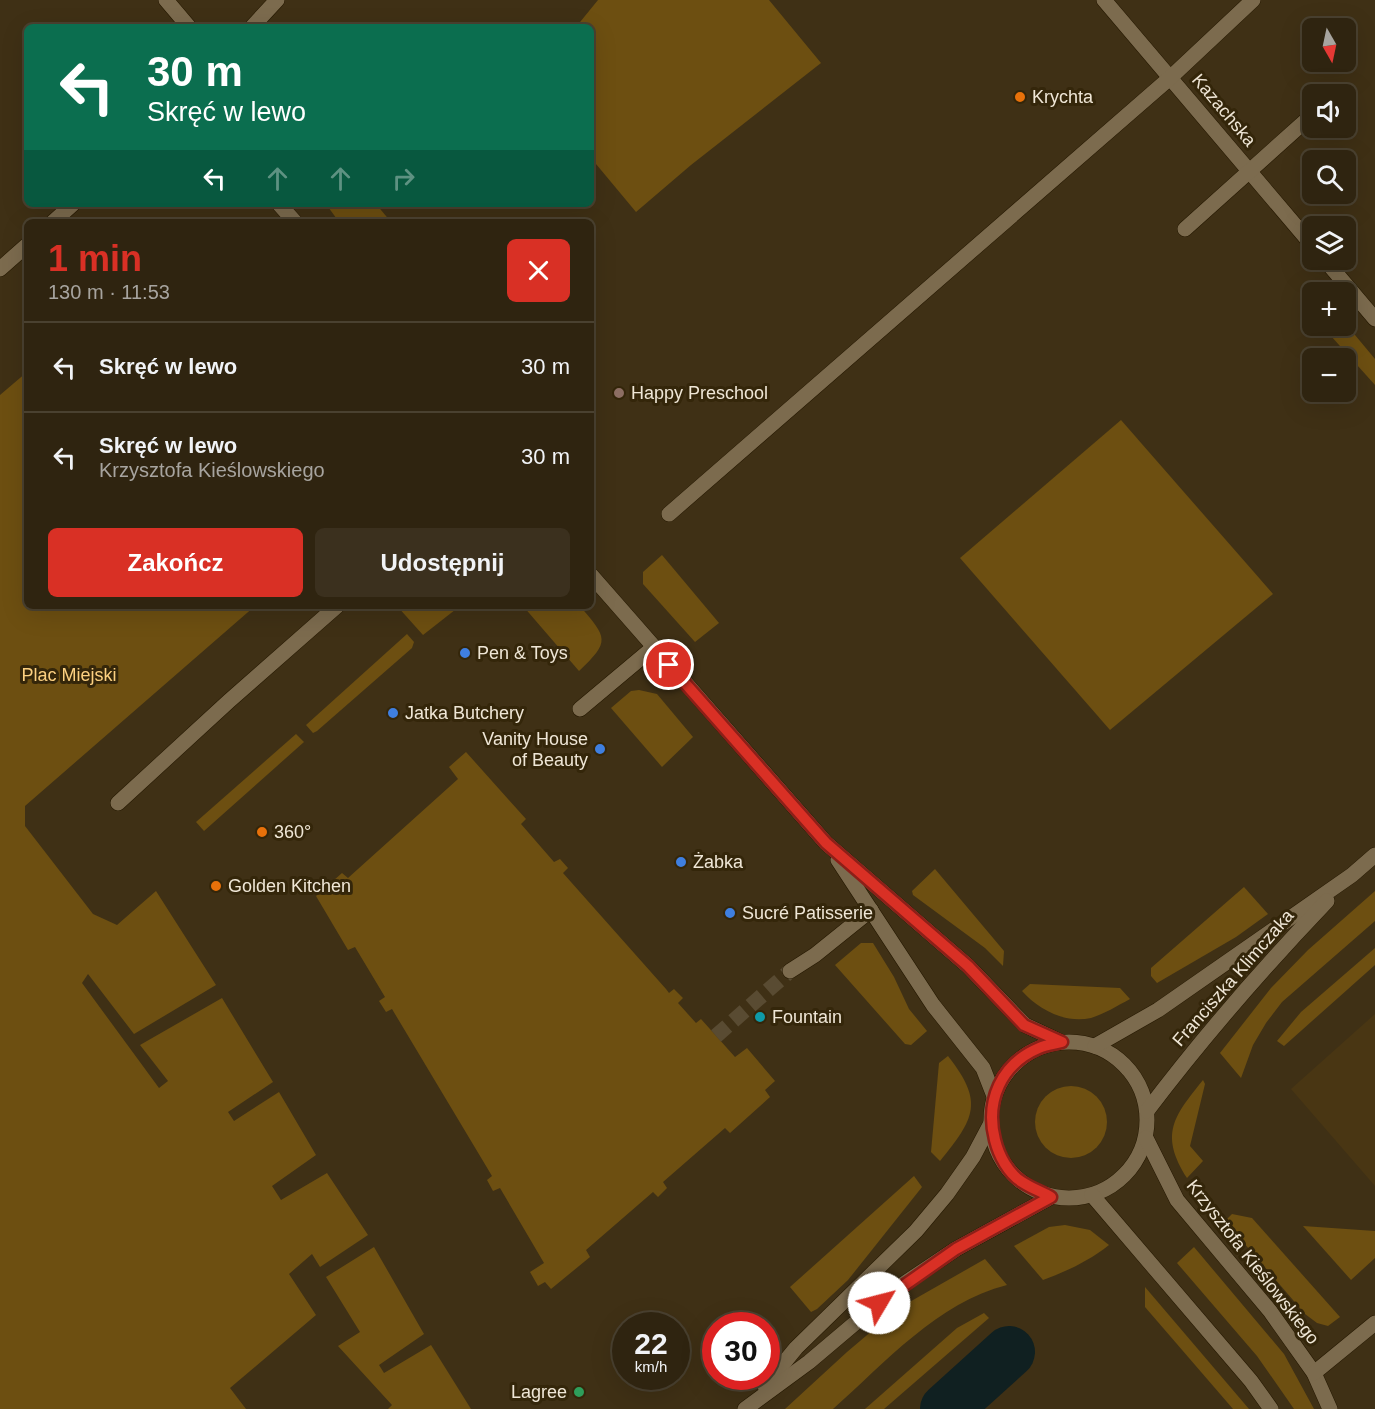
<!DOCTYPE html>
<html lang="pl">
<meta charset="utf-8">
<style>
body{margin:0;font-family:Arial,sans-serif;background:#3b301e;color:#f1f3f6;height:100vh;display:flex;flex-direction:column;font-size:22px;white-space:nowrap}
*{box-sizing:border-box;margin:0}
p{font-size:20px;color:#a7a49f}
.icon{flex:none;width:33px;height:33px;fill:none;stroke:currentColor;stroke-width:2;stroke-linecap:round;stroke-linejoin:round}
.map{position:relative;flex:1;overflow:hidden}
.side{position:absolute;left:24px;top:219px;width:570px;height:390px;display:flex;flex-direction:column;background:#2f2410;border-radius:9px;box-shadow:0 6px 24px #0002,0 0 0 2px #4a4130}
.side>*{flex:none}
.guide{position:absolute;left:24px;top:24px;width:570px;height:183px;border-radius:9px;box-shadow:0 6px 24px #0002,0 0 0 2px #4a4130;background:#0b6e4f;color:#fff;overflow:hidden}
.needle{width:39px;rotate:171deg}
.buttons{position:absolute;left:1302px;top:18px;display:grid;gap:12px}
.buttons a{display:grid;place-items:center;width:54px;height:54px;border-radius:9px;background:#2f2410;box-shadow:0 6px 24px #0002,0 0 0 2px #4a4130;font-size:30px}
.speed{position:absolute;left:612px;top:1312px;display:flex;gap:12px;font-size:30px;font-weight:700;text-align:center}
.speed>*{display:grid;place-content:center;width:78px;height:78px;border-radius:50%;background:#2f2410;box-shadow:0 6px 24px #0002,0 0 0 2px #4a4130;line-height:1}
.speed small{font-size:15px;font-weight:400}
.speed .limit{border:9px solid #d22;background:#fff;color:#111}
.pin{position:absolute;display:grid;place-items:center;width:51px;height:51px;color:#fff;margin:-26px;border:3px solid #fff;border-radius:50%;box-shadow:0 2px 6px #0007}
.me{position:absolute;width:66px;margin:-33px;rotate:53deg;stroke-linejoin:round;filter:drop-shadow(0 0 4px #0008)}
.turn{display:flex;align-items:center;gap:21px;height:126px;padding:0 24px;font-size:27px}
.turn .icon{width:78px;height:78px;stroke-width:2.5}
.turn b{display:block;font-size:42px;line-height:51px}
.lanes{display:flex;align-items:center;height:57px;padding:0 24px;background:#0003;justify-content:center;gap:30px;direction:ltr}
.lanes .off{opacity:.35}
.round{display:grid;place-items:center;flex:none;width:63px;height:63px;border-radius:9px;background:#3b301e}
.summary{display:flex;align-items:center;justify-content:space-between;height:102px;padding:0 24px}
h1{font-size:36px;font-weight:700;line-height:45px;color:#d93025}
.primary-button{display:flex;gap:12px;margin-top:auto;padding:12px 24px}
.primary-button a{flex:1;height:69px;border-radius:9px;background:#d93025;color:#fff;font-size:24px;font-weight:700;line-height:69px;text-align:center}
.primary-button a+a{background:#3b301e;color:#f1f3f6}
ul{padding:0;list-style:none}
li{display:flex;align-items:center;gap:18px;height:90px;padding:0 24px;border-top:2px solid #4a4130}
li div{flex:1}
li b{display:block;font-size:22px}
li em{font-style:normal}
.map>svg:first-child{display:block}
.built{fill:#493613}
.green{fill:#6d4f11}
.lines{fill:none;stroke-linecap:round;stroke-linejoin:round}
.canal{stroke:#102021;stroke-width:52}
.minor-tunnel{stroke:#594b32;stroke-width:15;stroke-dasharray:15 8;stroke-linecap:butt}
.minor-casing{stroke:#251800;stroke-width:16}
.minor{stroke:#7c6b4e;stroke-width:15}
.route-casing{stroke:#8d1f18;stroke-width:15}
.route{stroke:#d93025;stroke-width:10}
.food-dot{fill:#e8710a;stroke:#34260a;stroke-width:2}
.education-dot{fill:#8d6e63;stroke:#34260a;stroke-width:2}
.shop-dot{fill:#3f7fe0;stroke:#34260a;stroke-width:2}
.culture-dot{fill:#0f9aa8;stroke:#34260a;stroke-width:2}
.leisure-dot{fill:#2e9e5b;stroke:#34260a;stroke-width:2}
.labels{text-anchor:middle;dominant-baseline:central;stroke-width:6;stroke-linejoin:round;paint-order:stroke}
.poi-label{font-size:18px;fill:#efe6d6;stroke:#34260a;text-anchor:start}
.street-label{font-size:18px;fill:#efe6d6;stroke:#34260a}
.park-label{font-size:18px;fill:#fcd080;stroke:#34260a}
</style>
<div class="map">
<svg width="1375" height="1409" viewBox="0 0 1375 1409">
<rect width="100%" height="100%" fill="#3f3015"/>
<!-- built -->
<polygon class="built" points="1375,1014 1375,1186 1291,1089"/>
<!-- green -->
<g class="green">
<polygon points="598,0 769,0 821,63 691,165 636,212 591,158 591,27 576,27"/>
<polygon points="326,204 376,204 391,222 339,222"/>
<polygon points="1322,326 1350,329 1375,359 1375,385"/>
<polygon points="27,372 27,606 255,606 25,806 25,826 93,914 117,925 156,891 216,985 134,1034 88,974 82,983 159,1088 168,1081 140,1045 222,998 273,1082 228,1112 234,1121 279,1092 316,1155 272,1186 281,1200 327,1173 368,1235 320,1267 312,1254 289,1274 316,1315 230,1388 246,1409 0,1409 0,395"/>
<polygon points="1121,420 1273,594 1110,730 960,558"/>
<polygon points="662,555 719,623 695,642 643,584 643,572"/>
<polygon points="397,606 460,606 423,635"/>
<path d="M523,606h57c27,32 31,35 -1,65z"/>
<polygon points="407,634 414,642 412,648 317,731 313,733 306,725"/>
<polygon points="639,690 657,694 693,737 662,767 611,708 631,691"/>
<polygon points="296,734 304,742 204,831 196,822"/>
<polygon points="466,752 526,819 521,824 554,862 560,859 568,868 563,873 666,989 669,993 674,989 683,998 678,1003 696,1023 701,1019 735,1057 747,1048 775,1081 765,1090 770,1097 730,1133 725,1128 663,1182 667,1188 658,1197 653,1192 586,1250 590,1257 551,1289 545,1282 538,1286 530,1272 544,1263 500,1188 493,1191 487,1180 492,1176 392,1009 386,1012 379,1001 385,997 355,947 348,950 316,896 342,873 348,878 458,779 449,767"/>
<polygon points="935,869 1004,951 1003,966 985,948 913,895 912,891"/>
<polygon points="1244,887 1268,914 1236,937 1157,983 1151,976 1151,968"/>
<polygon points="1375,891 1375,921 1282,1002 1266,1023 1253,1045 1241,1078 1220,1053 1271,988 1308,950"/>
<polygon points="861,943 873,943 894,977 909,1009 927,1031 911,1045 905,1044 835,965"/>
<polygon points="1375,948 1375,965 1284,1046 1277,1041 1301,1012"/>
<path d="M1030,984l90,4 10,11c-13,7 -26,15 -39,19 -26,6 -53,-9 -69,-27z"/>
<path d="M948,1056c36,46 27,62 -8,105l-9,-9 8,-89z"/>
<path d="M1203,1080l2,4 -15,62 13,15 -16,17c-28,-44 -13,-62 16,-98z"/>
<circle cx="1071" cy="1122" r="36"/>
<polygon points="914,1176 922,1187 848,1280 817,1309 811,1312 790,1287"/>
<polygon points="1232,1214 1252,1218 1340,1317 1328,1326 1317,1323 1305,1314 1225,1221"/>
<path d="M1065,1225l25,5 19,15c-20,16 -42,26 -66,35l-29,-34 35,-19z"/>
<polygon points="1303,1226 1375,1231 1375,1258 1351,1280"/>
<polygon points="374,1247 424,1334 379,1365 384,1373 431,1345 471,1409 388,1409 392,1405 338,1346 360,1332 326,1277"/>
<polygon points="1194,1247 1284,1354 1314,1409 1294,1409 1257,1356 1177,1263"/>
<path d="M985,1259l22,26c-70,18 -121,77 -174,124h-48l62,-57 52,-44z"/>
<polygon points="1145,1287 1249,1409 1233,1409 1145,1307"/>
<polygon points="984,1313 989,1318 884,1409 865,1409 957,1328"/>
</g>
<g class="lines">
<!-- canal -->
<polyline class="canal" points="946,1409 1009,1352"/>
<!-- minor-tunnel -->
<polyline class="minor-tunnel" points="716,1036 790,971"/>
<!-- minor casing -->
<g class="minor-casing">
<g id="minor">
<polyline points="166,0 189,27"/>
<polyline points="1104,0 1312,245"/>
<polyline points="252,27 277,0"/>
<polyline points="279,204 295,222"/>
<polyline points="53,222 73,204"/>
<polyline points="1185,229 1312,115"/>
<polyline points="1325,260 1375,319"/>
<polyline points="0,269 27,245"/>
<polyline points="669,514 1171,77 1253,0"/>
<polyline points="591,575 826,843 968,966 1025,1025 1061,1042"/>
<polyline points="580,709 654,647"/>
<polyline points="118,803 229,701 337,606"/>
<polyline points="838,860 933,1005 983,1068 994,1096"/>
<polyline points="790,971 815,955 871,910"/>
<circle cx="1069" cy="1120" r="78"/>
<polyline points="1095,1046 1158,1010 1352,875 1375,855"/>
<path d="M1147,1111c56,-74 116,-143 180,-210"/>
<polyline points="1146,1138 1177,1200 1270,1311 1314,1373 1330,1409"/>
<polyline points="1092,1195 1251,1381 1271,1409"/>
<polyline points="1314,1373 1375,1323"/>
<polyline points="765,1386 796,1348 916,1231 947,1194 973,1157 991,1123"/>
<polyline points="745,1409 809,1362 893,1291 956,1249 1051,1197"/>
</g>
</g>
<!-- minor -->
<use href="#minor" class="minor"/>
</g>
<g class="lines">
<!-- route casing -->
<g class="route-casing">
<path id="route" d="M669,665l157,178 142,123 56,59 38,17c-8,2 -16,3 -23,6 -38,16 -54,53 -44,92 4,16 13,33 27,42 9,6 20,10 29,15l-95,52 -77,54"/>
</g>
<!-- route -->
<use href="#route" class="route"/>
</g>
<!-- markers -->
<g class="food-dot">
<circle cx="1020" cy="97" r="6"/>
<circle cx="262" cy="832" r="6"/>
<circle cx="216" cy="886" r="6"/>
</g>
<circle class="education-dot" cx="619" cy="393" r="6"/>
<g class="shop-dot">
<circle cx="465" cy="653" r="6"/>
<circle cx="393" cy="713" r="6"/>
<circle cx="600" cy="749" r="6"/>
<circle cx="681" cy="862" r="6"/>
<circle cx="730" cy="913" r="6"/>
</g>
<circle class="culture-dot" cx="760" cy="1017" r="6"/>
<circle class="leisure-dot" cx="579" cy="1392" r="6"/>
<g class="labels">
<!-- poi labels -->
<g class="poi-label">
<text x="1032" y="97">Krychta</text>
<text x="631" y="393">Happy Preschool</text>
<text x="477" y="653">Pen &amp; Toys</text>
<text x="405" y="713">Jatka Butchery</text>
<text x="588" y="739" text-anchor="end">Vanity House<tspan x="588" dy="21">of Beauty</tspan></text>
<text x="274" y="832">360°</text>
<text x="693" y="862">Żabka</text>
<text x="228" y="886">Golden Kitchen</text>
<text x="742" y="913">Sucré Patisserie</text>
<text x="772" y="1017">Fountain</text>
<text x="567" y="1392" text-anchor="end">Lagree</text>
</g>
<!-- street labels -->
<g class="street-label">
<text transform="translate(1224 110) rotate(50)">Kazachska</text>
<text transform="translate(1233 978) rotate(-49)">Franciszka Klimczaka</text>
<text transform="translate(1253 1262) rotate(52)">Krzysztofa Kieślowskiego</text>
</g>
<!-- park labels -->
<g class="park-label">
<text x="69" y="675">Plac Miejski</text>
</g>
</g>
</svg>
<div class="buttons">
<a><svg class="needle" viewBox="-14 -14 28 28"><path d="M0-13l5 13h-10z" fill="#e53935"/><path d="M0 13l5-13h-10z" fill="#a7a49f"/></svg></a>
<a><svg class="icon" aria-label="sound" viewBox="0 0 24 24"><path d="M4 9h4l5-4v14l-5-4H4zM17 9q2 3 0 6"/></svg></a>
<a><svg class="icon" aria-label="search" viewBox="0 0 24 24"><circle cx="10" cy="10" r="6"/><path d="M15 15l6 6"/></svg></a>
<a><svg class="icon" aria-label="layers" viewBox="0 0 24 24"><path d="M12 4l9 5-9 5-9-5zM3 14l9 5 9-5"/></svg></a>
<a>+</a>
<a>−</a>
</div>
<div class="speed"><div>22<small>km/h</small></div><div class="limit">30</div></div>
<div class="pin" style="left:669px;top:665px;background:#d93025"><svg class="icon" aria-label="arrive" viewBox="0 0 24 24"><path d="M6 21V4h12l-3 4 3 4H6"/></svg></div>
<svg class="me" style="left:879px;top:1303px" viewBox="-20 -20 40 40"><circle r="19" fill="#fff"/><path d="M0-13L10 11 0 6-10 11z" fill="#d93025"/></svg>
<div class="guide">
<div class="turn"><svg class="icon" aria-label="left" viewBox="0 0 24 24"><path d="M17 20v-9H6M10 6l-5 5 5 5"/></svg><div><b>30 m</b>Skręć w lewo</div></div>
<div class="lanes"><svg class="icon" aria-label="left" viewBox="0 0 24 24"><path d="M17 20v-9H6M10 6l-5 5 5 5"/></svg><svg class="icon off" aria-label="ahead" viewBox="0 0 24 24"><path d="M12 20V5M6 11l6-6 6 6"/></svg><svg class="icon off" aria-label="ahead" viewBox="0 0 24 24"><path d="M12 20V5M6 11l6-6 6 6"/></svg><svg class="icon off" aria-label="right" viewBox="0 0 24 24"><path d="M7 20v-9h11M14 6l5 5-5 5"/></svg></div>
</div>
<section class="side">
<div class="summary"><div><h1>1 min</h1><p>130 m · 11:53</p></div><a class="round" style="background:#d93025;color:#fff"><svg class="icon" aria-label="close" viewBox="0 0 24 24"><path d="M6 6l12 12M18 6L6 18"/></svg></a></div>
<ul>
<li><svg class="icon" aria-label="left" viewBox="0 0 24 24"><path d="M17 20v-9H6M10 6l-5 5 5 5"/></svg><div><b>Skręć w lewo</b></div><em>30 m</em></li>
<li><svg class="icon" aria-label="left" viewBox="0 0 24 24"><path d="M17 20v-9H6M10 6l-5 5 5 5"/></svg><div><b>Skręć w lewo</b><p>Krzysztofa Kieślowskiego</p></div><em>30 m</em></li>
</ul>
<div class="primary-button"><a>Zakończ</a><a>Udostępnij</a></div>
</section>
</div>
